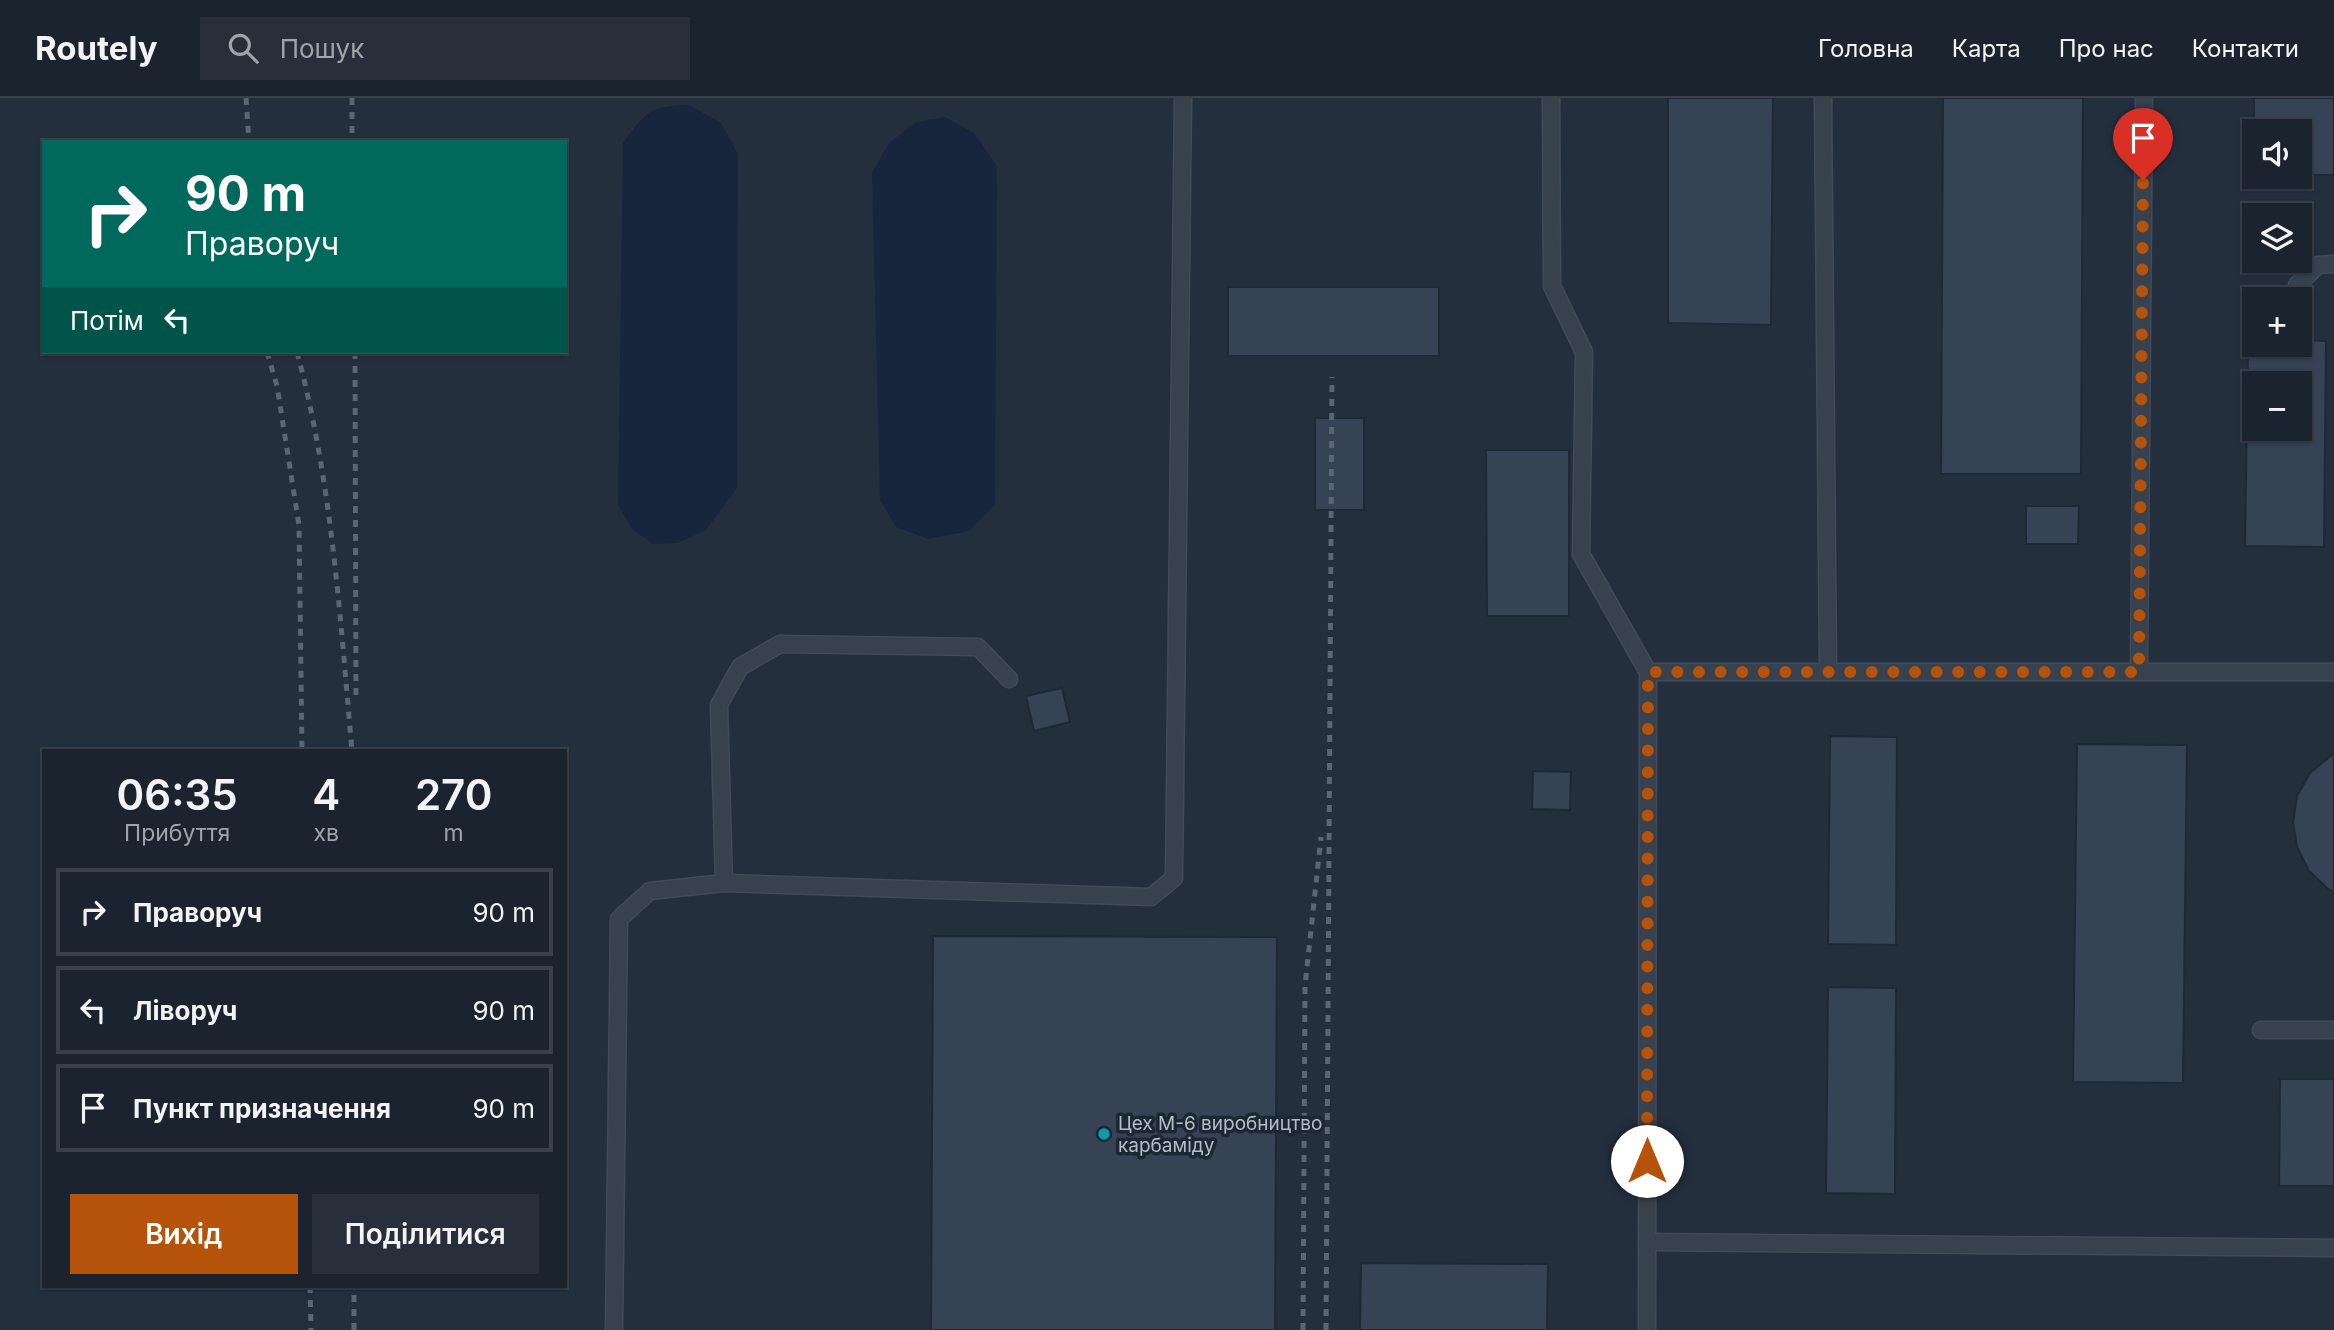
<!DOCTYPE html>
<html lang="uk">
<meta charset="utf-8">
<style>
body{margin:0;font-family:Inter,sans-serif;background:#282f3a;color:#f1f3f6;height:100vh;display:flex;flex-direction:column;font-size:26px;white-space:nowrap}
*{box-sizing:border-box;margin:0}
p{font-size:23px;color:#a0a4aa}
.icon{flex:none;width:38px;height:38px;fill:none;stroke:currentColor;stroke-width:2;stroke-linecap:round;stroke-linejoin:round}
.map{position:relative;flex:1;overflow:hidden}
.details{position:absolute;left:42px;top:651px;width:525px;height:539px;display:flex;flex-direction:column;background:#1b232e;border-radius:0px;box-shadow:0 2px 5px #0004,0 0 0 2px #39404a}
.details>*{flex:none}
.hud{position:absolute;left:42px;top:42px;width:525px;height:214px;border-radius:0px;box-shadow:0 2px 5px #0004,0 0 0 2px #39404a;background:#00695c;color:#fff;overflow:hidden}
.tools{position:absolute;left:2242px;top:21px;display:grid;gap:14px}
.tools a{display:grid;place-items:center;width:70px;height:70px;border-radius:0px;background:#1b232e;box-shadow:0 2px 5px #0004,0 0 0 2px #39404a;font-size:35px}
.pin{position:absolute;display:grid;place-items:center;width:60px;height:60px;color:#fff;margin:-72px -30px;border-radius:50% 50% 50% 0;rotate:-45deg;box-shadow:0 0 7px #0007}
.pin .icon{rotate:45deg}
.me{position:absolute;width:77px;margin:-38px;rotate:0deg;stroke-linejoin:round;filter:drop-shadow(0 0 5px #0008)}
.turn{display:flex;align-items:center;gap:24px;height:147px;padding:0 28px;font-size:32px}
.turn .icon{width:91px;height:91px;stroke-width:2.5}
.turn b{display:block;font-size:49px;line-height:60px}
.then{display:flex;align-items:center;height:66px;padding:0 28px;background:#0003;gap:14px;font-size:26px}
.eta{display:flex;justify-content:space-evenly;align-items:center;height:119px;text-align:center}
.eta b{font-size:42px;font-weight:600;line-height:49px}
.cta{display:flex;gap:14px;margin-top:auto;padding:14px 28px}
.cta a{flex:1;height:80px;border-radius:0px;background:#b45309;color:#fff;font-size:28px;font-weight:600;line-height:80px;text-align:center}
.cta a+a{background:#282f3a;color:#f1f3f6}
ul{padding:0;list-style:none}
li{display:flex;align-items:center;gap:21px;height:88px;margin:0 14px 10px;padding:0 14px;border:4px solid #39404a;border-radius:0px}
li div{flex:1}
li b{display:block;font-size:26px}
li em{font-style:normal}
header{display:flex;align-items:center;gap:42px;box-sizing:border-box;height:98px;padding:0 35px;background:#1b232e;border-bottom:2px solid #39404a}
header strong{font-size:33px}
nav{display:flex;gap:38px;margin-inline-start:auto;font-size:24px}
.search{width:490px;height:63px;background:#282f3a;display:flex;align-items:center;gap:18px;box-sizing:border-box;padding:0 24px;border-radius:0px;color:#a0a4aa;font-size:26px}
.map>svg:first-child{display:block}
.water{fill:#17263c}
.building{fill:#364354;stroke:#1f2835;stroke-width:2;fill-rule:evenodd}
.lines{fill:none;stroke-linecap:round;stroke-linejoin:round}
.service-casing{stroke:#414a57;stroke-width:19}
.service{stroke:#38414e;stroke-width:16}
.rail{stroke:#5a6575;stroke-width:5;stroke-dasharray:7 7;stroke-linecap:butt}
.route{stroke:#b45309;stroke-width:12;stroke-dasharray:0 21.6}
.culture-dot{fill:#0f9aa8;stroke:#1d2633;stroke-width:2.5}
.labels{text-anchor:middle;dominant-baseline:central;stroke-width:7;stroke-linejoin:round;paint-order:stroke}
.poi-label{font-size:19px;fill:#b4bcc9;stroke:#1d2633;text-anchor:start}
</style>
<header>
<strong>Routely</strong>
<div class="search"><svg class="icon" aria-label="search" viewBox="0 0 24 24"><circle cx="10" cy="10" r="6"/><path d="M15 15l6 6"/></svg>Пошук</div>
<nav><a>Головна</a><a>Карта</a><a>Про нас</a><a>Контакти</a></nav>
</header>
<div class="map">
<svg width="2334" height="1232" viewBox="0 0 2334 1232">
<rect width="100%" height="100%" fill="#242f3e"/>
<!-- water -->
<g class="water">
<path d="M689,7l32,18 17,31 -1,334 -31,42 -28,13 -25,1 -21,-15 -14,-24 5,-362c23,-31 26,-37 66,-38z"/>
<polygon points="945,19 974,35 997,68 995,407 969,433 928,441 896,429 880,402 872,75 889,45 916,24"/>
</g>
<!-- building -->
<g class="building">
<polygon points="1668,0 1773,0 1771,227 1668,225"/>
<polygon points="1943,0 2083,0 2081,376 1941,376"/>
<polygon points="2254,0 2334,0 2334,77 2300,77 2300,33 2254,33 2254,77"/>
<rect x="1228" y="189" width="211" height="69"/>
<path d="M2248,242h6v5h46v-5l26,1 -2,206 -79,-1zM2254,285h46v46h-46z"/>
<rect x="1315" y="320" width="49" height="92"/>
<polygon points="1486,352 1569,352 1569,518 1487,518"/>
<polygon points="2026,408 2079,408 2078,446 2026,446"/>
<polygon points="1062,590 1070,624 1034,633 1026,598"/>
<polygon points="1830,638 1897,639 1896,847 1828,846"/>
<polygon points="2077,646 2187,647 2183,985 2073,984"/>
<polygon points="2334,655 2334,794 2328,791 2309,773 2297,749 2293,724 2297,698 2310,675"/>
<polygon points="1533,673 1571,674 1570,712 1532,711"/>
<polygon points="933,838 1277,839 1275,1232 931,1232"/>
<polygon points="1828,889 1896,890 1895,1096 1826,1095"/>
<polygon points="2280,981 2334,981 2334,1088 2279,1088"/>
<polygon points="1361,1165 1548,1166 1547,1232 1360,1232"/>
</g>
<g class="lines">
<!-- service casing -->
<g class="service-casing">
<g id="service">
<polyline points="1551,0 1552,188 1584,254 1581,456 1648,574"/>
<polyline points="1823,0 1828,574"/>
<polyline points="2297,201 2297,187 2318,167 2334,166"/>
<polyline points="2139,574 2144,0"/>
<polyline points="724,785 719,607 740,569 780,546 978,549 1009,581"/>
<polyline points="2261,932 2334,932"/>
<polyline points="1647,1144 2334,1150"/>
<polyline points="614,1232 619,821 650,793 724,785 1151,799 1174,780 1183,0"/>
<polyline points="1647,1232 1648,574 2334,574"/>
</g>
</g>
<!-- service -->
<use href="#service" class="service"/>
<!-- rail -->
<g class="rail">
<polyline points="246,0 249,44"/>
<polyline points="352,0 352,44"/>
<polyline points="267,254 277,288 299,427 302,653"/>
<path d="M297,254c35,130 43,265 55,399"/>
<polyline points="355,254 356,604"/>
<polyline points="310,1188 311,1232"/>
<polyline points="354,1232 354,1188"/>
<polyline points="1303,1232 1305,888 1321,739"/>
<polyline points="1326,1232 1332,279"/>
</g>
</g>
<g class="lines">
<!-- route -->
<polyline class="route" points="1647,1063 1648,574 2139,574 2143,82"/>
</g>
<!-- markers -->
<circle class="culture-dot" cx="1104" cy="1036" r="7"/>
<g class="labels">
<!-- poi labels -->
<g class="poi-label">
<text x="1118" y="1025">Цех М-6 виробництво<tspan x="1118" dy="22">карбаміду</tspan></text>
</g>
</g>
</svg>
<div class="tools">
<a><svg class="icon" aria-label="sound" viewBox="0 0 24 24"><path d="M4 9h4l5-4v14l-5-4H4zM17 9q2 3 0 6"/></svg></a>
<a><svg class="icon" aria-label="layers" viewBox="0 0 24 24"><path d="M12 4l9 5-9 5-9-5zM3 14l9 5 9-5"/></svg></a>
<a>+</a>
<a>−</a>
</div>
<div class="pin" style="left:2143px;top:82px;background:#d93025"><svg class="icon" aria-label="arrive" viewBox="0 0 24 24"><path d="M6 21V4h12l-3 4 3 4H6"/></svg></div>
<svg class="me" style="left:1647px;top:1063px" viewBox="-20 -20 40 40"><circle r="19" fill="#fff"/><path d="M0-13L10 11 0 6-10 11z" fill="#b45309"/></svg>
<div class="hud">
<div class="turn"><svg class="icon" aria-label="right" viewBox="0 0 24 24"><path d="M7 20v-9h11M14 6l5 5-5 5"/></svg><div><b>90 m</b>Праворуч</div></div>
<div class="then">Потім<svg class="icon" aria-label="left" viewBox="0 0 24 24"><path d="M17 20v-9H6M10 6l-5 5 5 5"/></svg></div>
</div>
<section class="details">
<div class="eta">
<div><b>06:35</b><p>Прибуття</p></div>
<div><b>4</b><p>хв</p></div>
<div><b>270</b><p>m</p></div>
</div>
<ul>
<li><svg class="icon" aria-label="right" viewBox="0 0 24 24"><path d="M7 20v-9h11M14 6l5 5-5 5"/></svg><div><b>Праворуч</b></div><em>90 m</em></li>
<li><svg class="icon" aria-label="left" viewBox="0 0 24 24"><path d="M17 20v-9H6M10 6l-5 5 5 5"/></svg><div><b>Ліворуч</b></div><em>90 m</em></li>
<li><svg class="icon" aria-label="arrive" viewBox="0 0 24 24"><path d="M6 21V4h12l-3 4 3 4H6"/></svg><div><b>Пункт призначення</b></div><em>90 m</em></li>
</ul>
<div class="cta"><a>Вихід</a><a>Поділитися</a></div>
</section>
</div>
